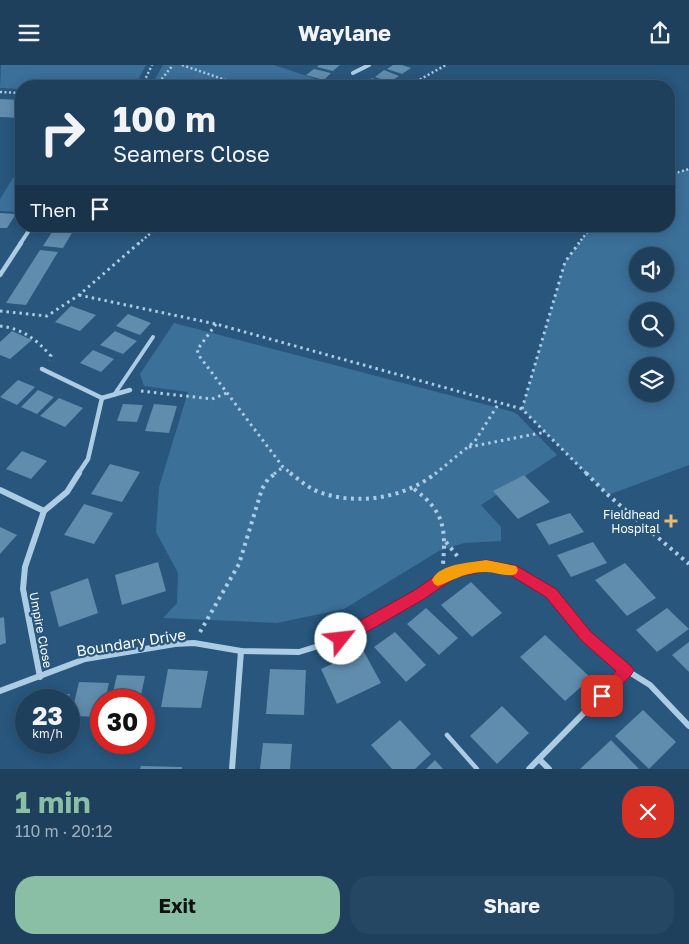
<!DOCTYPE html>
<meta charset="utf-8">
<style>
body{margin:0;font-family:"Golos Text",sans-serif;background:#264763;color:#f1f3f6;height:100vh;display:flex;flex-direction:column;font-size:19px;white-space:nowrap}
*{box-sizing:border-box;margin:0}
p{font-size:16px;color:#a1afbc}
.icon{flex:none;width:28px;height:28px;fill:none;stroke:currentColor;stroke-width:2;stroke-linecap:round;stroke-linejoin:round}
.map{position:relative;height:704px;overflow:hidden}
.panel{display:flex;flex-direction:column;background:#1e405d;flex:1}
.panel>*{flex:none}
.guide{position:absolute;left:15px;top:15px;width:660px;height:152px;border-radius:20px;box-shadow:0 2px 12px #0003,0 0 0 1px #3c5972;background:#1e405d;color:#f1f3f6;overflow:hidden}
.tools{position:absolute;left:629px;top:182px;display:grid;gap:10px}
.tools a{display:grid;place-items:center;width:45px;height:45px;border-radius:50%;background:#1e405d;box-shadow:0 2px 12px #0003,0 0 0 1px #3c5972;font-size:25px}
.speed{position:absolute;left:15px;top:624px;display:flex;gap:10px;font-size:25px;font-weight:700;text-align:center}
.speed>*{display:grid;place-content:center;width:65px;height:65px;border-radius:50%;background:#1e405d;box-shadow:0 2px 12px #0003,0 0 0 1px #3c5972;line-height:1}
.speed small{font-size:12px;font-weight:400}
.speed .limit{border:8px solid #d22;background:#fff;color:#111}
.pin{position:absolute;display:grid;place-items:center;width:42px;height:42px;color:#fff;margin:-21px;border-radius:10px;box-shadow:0 2px 8px #0006}
.me{position:absolute;width:55px;margin:-28px;rotate:61deg;stroke-linejoin:round;filter:drop-shadow(0 0 4px #0008)}
.turn{display:flex;align-items:center;gap:18px;height:105px;padding:0 15px;font-size:22px}
.turn .icon{width:65px;height:65px;stroke-width:2.5}
.turn b{display:block;font-size:35px;line-height:42px}
.then{display:flex;align-items:center;height:48px;padding:0 15px;background:#0003;gap:10px;font-size:19px}
.round{display:grid;place-items:center;flex:none;width:52px;height:52px;border-radius:20px;background:#264763}
.summary{display:flex;align-items:center;justify-content:space-between;height:85px;padding:0 15px}
h1{font-size:30px;font-weight:700;line-height:38px;color:#8abfa5}
.button{display:flex;gap:10px;margin-top:auto;padding:10px 15px}
.button a{flex:1;height:58px;border-radius:20px;background:#8abfa5;color:#111;font-size:20px;font-weight:700;line-height:58px;text-align:center}
.button a+a{background:#264763;color:#f1f3f6}
header{display:flex;justify-content:space-between;align-items:center;height:65px;padding:0 15px;background:#1e405d;font-size:22px;font-weight:700}
.map>svg:first-child{display:block}
.green{fill:#3b7099;fill-rule:evenodd}
.building{fill:#608cad}
.lines{fill:none;stroke-linecap:round;stroke-linejoin:round}
.path-far2{stroke:#accce4;stroke-width:2.5;stroke-dasharray:2 2.5;stroke-linecap:butt}
.path-far1{stroke:#accce4;stroke-width:3;stroke-dasharray:2.5 4;stroke-linecap:butt}
.path{stroke:#accce4;stroke-width:4;stroke-dasharray:3 4.5;stroke-linecap:butt}
.lane-far1{stroke:#accce4;stroke-width:4}
.lane{stroke:#accce4;stroke-width:4.5}
.street-far2{stroke:#accce4;stroke-width:4}
.street-far1{stroke:#accce4;stroke-width:4.5}
.street{stroke:#accce4;stroke-width:6}
.route{fill:#e11d48;stroke:#92132f}
.slow{fill:#f59e0b}
.poi-dot{fill:#ebba73;stroke:#28567c;stroke-width:2}
.labels{text-anchor:middle;dominant-baseline:central;stroke-width:4.5;stroke-linejoin:round;paint-order:stroke}
.poi-label{font-size:12px;fill:#fff;stroke:#28567c;text-anchor:end}
.street-label{font-size:12px;fill:#fff;stroke:#28567c}
.near-street-label{font-size:15px;fill:#fff;stroke:#28567c}
</style>
<header><svg class="icon" aria-label="menu" viewBox="0 0 24 24"><path d="M4 6h16M4 12h16M4 18h16"/></svg>Waylane<svg class="icon" aria-label="share" viewBox="0 0 24 24"><path d="M12 15V3M7 8l5-5 5 5M5 13v7h14v-7"/></svg></header>
<div class="map">
<svg width="689" height="704" viewBox="0 0 689 704">
<rect width="100%" height="100%" fill="#28567c"/>
<!-- green -->
<g class="green">
<polygon points="1,0 146,0 135,21 21,21 21,24 0,23"/>
<polygon points="163,0 274,0 337,21 151,21"/>
<polygon points="21,100 21,147 0,146 0,134"/>
<path d="M689,104v296l-81,30 -86,-86 43,-147 27,-36h77v-51zM665,191v28h-27v-28zM665,246v28h-27v-28zM665,301v28h-27v-28z"/>
<polygon points="174,258 510,346 517,349 557,390 481,440 501,462 501,476 464,478 439,486 344,544 277,558 163,553 177,538 178,508 156,467 159,422 188,327 144,321 140,309"/>
</g>
<!-- building -->
<g class="building">
<polygon points="319,0 340,0 333,6 317,2"/>
<polygon points="393,0 402,0 411,3 402,9 387,4"/>
<polygon points="314,4 331,8 324,15 306,10"/>
<polygon points="384,5 399,11 390,17 375,12"/>
<polygon points="372,13 387,19 383,21 362,19"/>
<polygon points="0,34 21,35 21,53 0,52"/>
<polygon points="0,148 16,149 7,163 0,163"/>
<polygon points="56,161 76,161 63,183 43,181"/>
<polygon points="40,185 58,187 26,240 6,238"/>
<polygon points="71,241 96,250 80,266 55,257"/>
<polygon points="128,249 151,258 140,270 116,261"/>
<polygon points="12,266 32,275 10,294 0,290 0,277"/>
<polygon points="115,266 137,276 123,289 100,280"/>
<polygon points="93,285 114,294 101,307 80,298"/>
<polygon points="18,315 35,322 17,340 0,332"/>
<polygon points="38,325 54,332 37,349 21,342"/>
<polygon points="59,333 83,343 65,362 40,351"/>
<polygon points="123,339 143,340 137,357 117,356"/>
<polygon points="154,339 177,341 169,368 145,366"/>
<polygon points="22,386 47,396 31,414 6,404"/>
<polygon points="110,399 140,407 122,437 91,429"/>
<polygon points="524,410 550,437 518,454 493,426"/>
<polygon points="84,439 113,448 94,479 64,470"/>
<polygon points="570,448 584,467 549,480 536,459"/>
<polygon points="0,462 17,470 0,489"/>
<polygon points="593,477 607,498 571,512 557,490"/>
<polygon points="158,497 166,526 122,540 115,510"/>
<polygon points="625,498 656,533 627,551 595,515"/>
<polygon points="88,513 98,548 59,562 50,527"/>
<polygon points="471,517 502,548 472,572 441,540"/>
<polygon points="426,543 458,573 439,590 407,559"/>
<polygon points="667,543 689,564 657,587 636,565"/>
<polygon points="4,552 6,578 0,580 0,553"/>
<polygon points="395,567 426,600 406,617 374,582"/>
<polygon points="545,570 591,613 565,636 520,592"/>
<polygon points="689,577 689,607 672,590"/>
<polygon points="363,585 381,618 337,639 321,604"/>
<polygon points="168,604 208,606 201,643 161,642"/>
<polygon points="270,604 306,605 304,650 266,649"/>
<polygon points="117,610 145,611 140,635 111,635"/>
<polygon points="79,617 109,618 105,635 101,635 101,652 71,651"/>
<polygon points="38,629 70,629 68,635 37,635"/>
<polygon points="502,641 529,668 497,699 470,671"/>
<polygon points="643,645 676,677 649,704 615,671"/>
<polygon points="400,655 431,689 415,704 392,704 371,680"/>
<polygon points="611,675 639,704 580,704 595,690"/>
<polygon points="263,678 292,679 290,704 260,704"/>
<polygon points="435,695 443,704 426,704"/>
<polygon points="141,701 182,702 182,704 140,704"/>
</g>
<g class="lines">
<!-- path-far2 -->
<g class="path-far2">
<polyline points="182,0 243,21"/>
<polyline points="142,21 152,0"/>
<polyline points="156,21 173,0"/>
<polyline points="408,21 446,0"/>
<polyline points="0,27 21,28"/>
<polyline points="669,110 689,104"/>
<polyline points="138,179 159,161"/>
<polyline points="578,179 592,161"/>
</g>
<!-- path-far1 -->
<g class="path-far1">
<polyline points="79,230 216,259 522,344 587,409"/>
<polyline points="0,246 47,251 79,230 139,178"/>
<polyline points="216,259 197,285 200,292 283,402 292,409"/>
<path d="M0,261c23,3 36,13 51,30l-2,4"/>
<polyline points="141,326 212,334 227,328"/>
<polyline points="522,344 565,197 579,178"/>
<polyline points="469,382 546,367"/>
<polyline points="274,409 283,402"/>
<polyline points="435,409 475,376 499,338"/>
</g>
<!-- path -->
<g class="path">
<path d="M290,408c10,7 18,15 29,19 38,14 86,6 117,-19"/>
<polyline points="586,408 608,430 689,499"/>
<path d="M414,424c30,22 32,39 29,75"/>
<polyline points="446,477 458,492"/>
<polyline points="200,567 239,499 262,424 268,414 276,408"/>
</g>
<!-- lane-far1 -->
<polyline class="lane-far1" points="114,330 153,272"/>
<!-- lane -->
<polyline class="lane" points="447,670 477,704"/>
<!-- street-far2 -->
<g class="street-far2">
<polyline points="353,8 369,0"/>
<polyline points="20,179 32,161"/>
</g>
<!-- street-far1 -->
<g class="street-far1">
<polyline points="0,210 21,178"/>
<polyline points="42,304 102,333 130,325"/>
<polyline points="78,409 88,394 102,333"/>
</g>
<!-- street -->
<g class="street">
<polyline points="0,425 44,446"/>
<polyline points="40,612 23,524 25,502 44,446 67,427 79,408"/>
<polyline points="0,626 85,594 175,579 194,578 241,586 299,587 341,574 420,529 453,506 486,500 512,505 551,528 587,571 626,605 650,620 689,661"/>
<polyline points="539,694 549,704"/>
<polyline points="232,704 241,586"/>
<polyline points="529,704 626,605"/>
</g>
</g>
<!-- route -->
<polygon class="route" points="486,495 517,501 556,524 591,567 631,601 634,605 631,610 607,636 602,638 596,636 594,631 616,606 582,576 546,532 510,510 486,506 456,512 424,534 346,579 341,580 336,579 334,574 336,569 415,525 448,502"/>
<!-- slow -->
<path class="slow" d="M486,495l30,6 2,4 -2,4c-10,4 -21,-3 -32,-2 -20,1 -28,7 -46,14l-4,-2 -2,-4c8,-17 38,-17 54,-20z"/>
<!-- markers -->
<path class="poi-dot" d="M668.5 448.5h5v5h5v5h-5v5h-5v-5h-5v-5h5z"/>
<g class="labels">
<!-- poi labels -->
<g class="poi-label">
<text x="660" y="449">Fieldhead<tspan x="660" dy="14">Hospital</tspan></text>
</g>
<!-- street labels -->
<g class="street-label">
<text transform="translate(41 565) rotate(79)">Umpire Close</text>
</g>
<!-- near-street labels -->
<g class="near-street-label">
<text transform="translate(131 577) rotate(-9)">Boundary Drive</text>
</g>
</g>
</svg>
<div class="tools">
<a><svg class="icon" aria-label="sound" viewBox="0 0 24 24"><path d="M4 9h4l5-4v14l-5-4H4zM17 9q2 3 0 6"/></svg></a>
<a><svg class="icon" aria-label="search" viewBox="0 0 24 24"><circle cx="10" cy="10" r="6"/><path d="M15 15l6 6"/></svg></a>
<a><svg class="icon" aria-label="layers" viewBox="0 0 24 24"><path d="M12 4l9 5-9 5-9-5zM3 14l9 5 9-5"/></svg></a>
</div>
<div class="speed"><div>23<small>km/h</small></div><div class="limit">30</div></div>
<div class="pin" style="left:602px;top:631px;background:#d93025"><svg class="icon" aria-label="arrive" viewBox="0 0 24 24"><path d="M6 21V4h12l-3 4 3 4H6"/></svg></div>
<svg class="me" style="left:341px;top:574px" viewBox="-20 -20 40 40"><circle r="19" fill="#fff"/><path d="M0-13L10 11 0 6-10 11z" fill="#e11d48"/></svg>
<div class="guide">
<div class="turn"><svg class="icon" aria-label="right" viewBox="0 0 24 24"><path d="M7 20v-9h11M14 6l5 5-5 5"/></svg><div><b>100 m</b>Seamers Close</div></div>
<div class="then">Then<svg class="icon" aria-label="arrive" viewBox="0 0 24 24"><path d="M6 21V4h12l-3 4 3 4H6"/></svg></div>
</div>
</div>
<section class="panel">
<div class="summary"><div><h1>1 min</h1><p>110 m · 20:12</p></div><a class="round" style="background:#d93025;color:#fff"><svg class="icon" aria-label="close" viewBox="0 0 24 24"><path d="M6 6l12 12M18 6L6 18"/></svg></a></div>
<div class="button"><a>Exit</a><a>Share</a></div>
</section>
